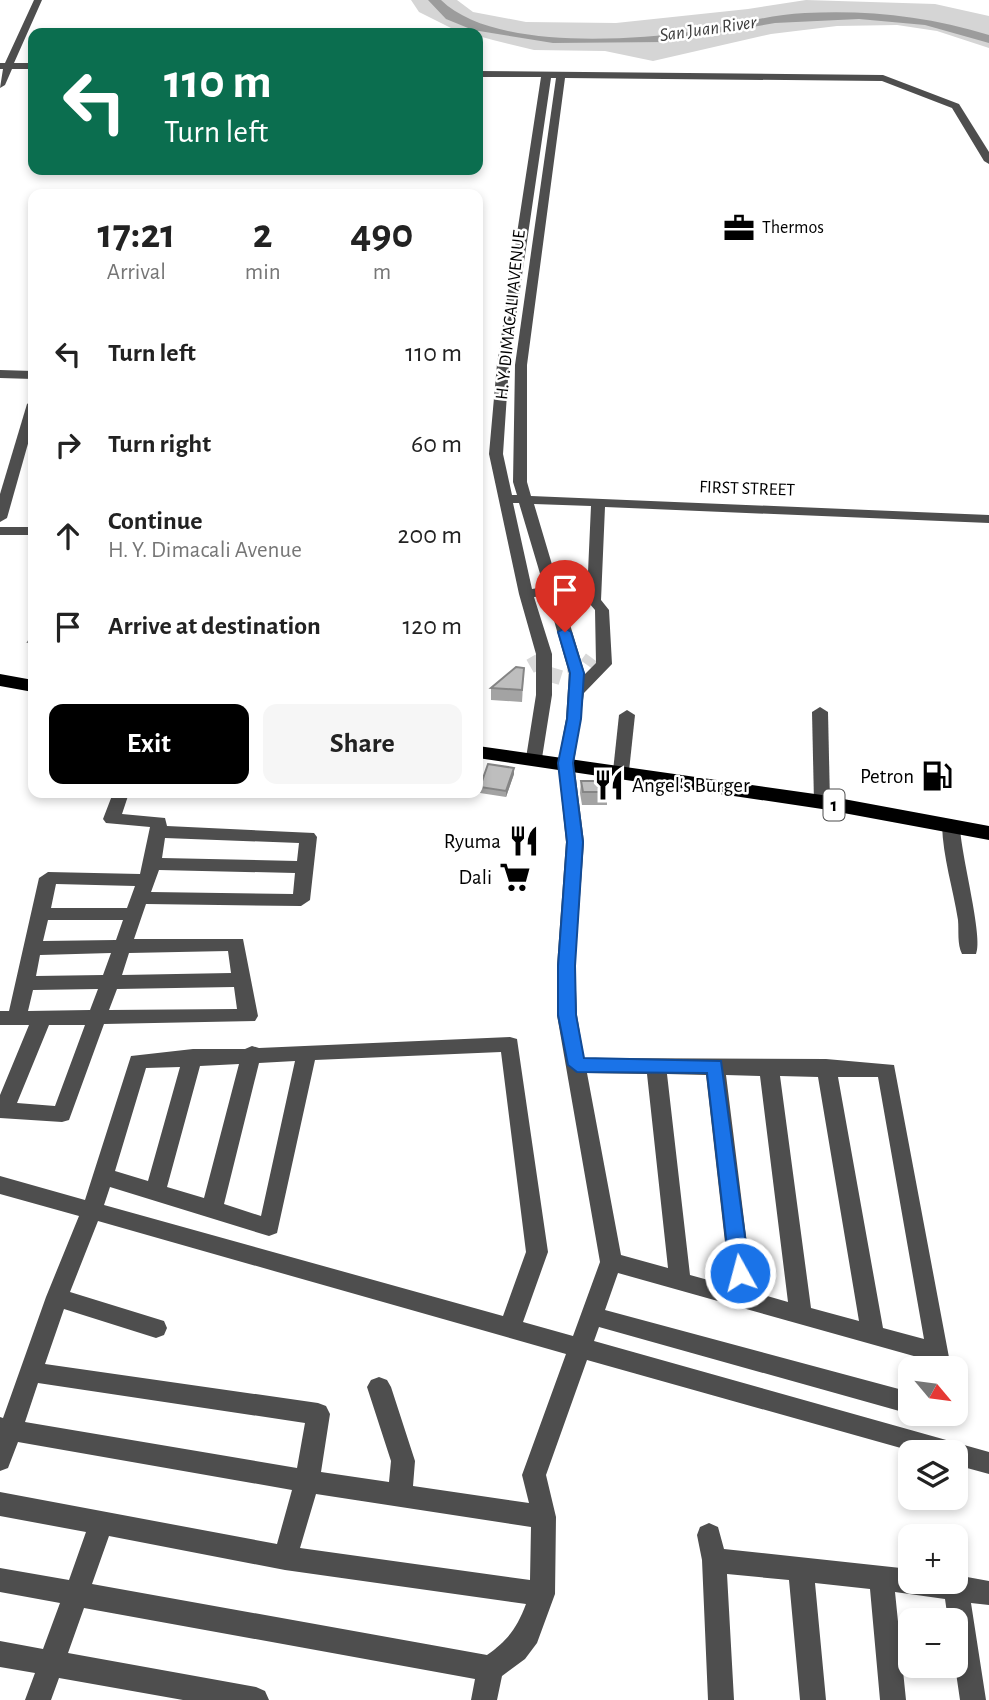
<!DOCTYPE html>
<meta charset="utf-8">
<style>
body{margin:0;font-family:"Alegreya Sans",sans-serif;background:#f6f6f6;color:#222;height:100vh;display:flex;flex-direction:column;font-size:26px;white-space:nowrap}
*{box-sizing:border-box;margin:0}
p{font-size:23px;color:#767676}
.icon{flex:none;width:38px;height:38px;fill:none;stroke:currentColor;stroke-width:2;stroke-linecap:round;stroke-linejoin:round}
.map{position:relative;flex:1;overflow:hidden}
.details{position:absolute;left:28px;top:189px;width:455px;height:609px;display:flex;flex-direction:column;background:#fff;border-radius:14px;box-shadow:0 4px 10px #0003}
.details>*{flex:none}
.banner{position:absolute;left:28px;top:28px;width:455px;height:147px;border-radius:14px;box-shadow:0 4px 10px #0003;background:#0b6e4f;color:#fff;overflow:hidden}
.needle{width:46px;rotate:119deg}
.buttons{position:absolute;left:898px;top:1356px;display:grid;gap:14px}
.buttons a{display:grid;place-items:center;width:70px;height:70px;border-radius:14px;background:#fff;box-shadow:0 4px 10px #0003;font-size:35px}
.pin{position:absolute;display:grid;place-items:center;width:60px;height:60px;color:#fff;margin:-72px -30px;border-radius:50% 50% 50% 0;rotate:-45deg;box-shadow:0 0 7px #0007}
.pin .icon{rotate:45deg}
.me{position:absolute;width:77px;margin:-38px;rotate:353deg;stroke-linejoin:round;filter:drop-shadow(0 0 5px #0008)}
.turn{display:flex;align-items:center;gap:24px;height:147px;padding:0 21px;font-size:32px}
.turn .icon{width:91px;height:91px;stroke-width:2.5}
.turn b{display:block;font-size:49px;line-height:60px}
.eta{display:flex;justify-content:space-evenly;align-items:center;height:119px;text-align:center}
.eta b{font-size:42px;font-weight:700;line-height:49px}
.primary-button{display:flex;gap:14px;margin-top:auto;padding:14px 21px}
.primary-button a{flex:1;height:80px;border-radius:14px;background:#000;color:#fff;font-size:28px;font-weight:700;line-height:80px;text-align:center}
.primary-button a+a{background:#f6f6f6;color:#222}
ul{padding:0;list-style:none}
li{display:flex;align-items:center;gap:21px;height:91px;padding:0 21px}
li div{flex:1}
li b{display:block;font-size:26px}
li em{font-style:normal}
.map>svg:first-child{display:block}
.green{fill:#d5d5d5}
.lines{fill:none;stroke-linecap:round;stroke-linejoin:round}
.river{fill:#9c9c9c;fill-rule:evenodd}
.minor-tunnel{stroke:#d9d9d9;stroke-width:15;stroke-dasharray:15 8;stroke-linecap:butt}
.minor{fill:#4e4e4e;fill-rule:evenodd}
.highway{fill:#000;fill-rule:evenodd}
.wall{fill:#a3a3a3}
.shaded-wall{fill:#858585}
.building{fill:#bebebe;stroke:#858585;stroke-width:2}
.route{fill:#1a73e8;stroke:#114b97;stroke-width:2}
.labels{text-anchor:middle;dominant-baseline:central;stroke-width:5;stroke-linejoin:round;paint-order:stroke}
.far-poi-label{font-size:18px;fill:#000;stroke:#fff;text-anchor:start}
.far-street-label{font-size:18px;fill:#000;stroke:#fff}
.far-water-label{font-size:19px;font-style:italic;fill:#3d3d3d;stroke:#fff}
.shield{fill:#fff;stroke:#4c4c4c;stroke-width:2}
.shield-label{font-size:19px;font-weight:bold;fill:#000}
.poi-label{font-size:21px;fill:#000;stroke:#fff;text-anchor:end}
</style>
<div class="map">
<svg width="989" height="1700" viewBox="0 0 989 1700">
<rect width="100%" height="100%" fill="#fff"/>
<!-- green -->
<polygon class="green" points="411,0 457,0 473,12 526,22 616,23 748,9 806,0 935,4 989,16 989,48 937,31 897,25 837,26 771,34 653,61 605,51 534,50 493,40 453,29 419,12"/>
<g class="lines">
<!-- river -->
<path class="river" d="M428,0h13c50,49 182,41 248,32 39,-5 76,-17 116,-19 64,-3 122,3 184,22v8l-64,-18 -66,-6 -84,4 -110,19 -112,1 -80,-13 -27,-11z"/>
<!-- minor-tunnel -->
<polyline class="minor-tunnel" points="533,656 542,672 562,678 581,673 592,658"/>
<!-- minor -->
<g class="minor">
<polygon points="34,0 42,0 14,63 33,63 33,69 12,69 5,85 0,88 3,69 0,69 0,63 5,63"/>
<path d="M478,71l405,4 76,29 30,48v12l-5,-3 -32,-53 -70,-27 -317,-3 -38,287v117l4,14 458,19v8l-384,-16 -4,93 8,10 3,54 -28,29 -10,70 10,79 -9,124 2,49 7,43 242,1 68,6 57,303h-22l-1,-8 -310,-87 -13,37 305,82v22l-311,-87 -5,14 395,111v22l-33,-9v-13h-41l-328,-92 -41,115 10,42 -1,77 -18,49 -12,16 -23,17 -5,24h-26l4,-21 -391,-71 -16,45 188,34 9,4 4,9h-86l-124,-22 -8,22h-26l10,-27 -35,-6v-26l43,8 17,-46 -60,-11v-24l69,12 17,-48 -86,-16v-24l277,52 15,-54 -274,-48 -10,26 -8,3v-54l3,1 43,-121 33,-81 -79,-22v-18l85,24 46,-144 62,-7h52l7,-3 7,2 251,-11 7,2 31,213 -25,70 50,14 27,-74 -43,-247v-49l9,-124 -8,-79 8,-44 3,-46 -22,-77 -13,1 18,57v41l-10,63 -2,4h-12l-2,-4 10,-63v-41l-17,-60 -30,-140 8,-90 44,-287h-63zM551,78h5l-41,287 -2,117 4,13h-5l-9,-41 6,-90zM513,503h6l25,84 -12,2zM534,504l57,2 -4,88 -28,-6zM562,598l27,5 6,7 1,53 -11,11zM501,1052l25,200 -23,64 -399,-111 6,-18 159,49 8,-3 38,-173zM295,1061l-34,155 -37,-12 35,-141zM239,1064l-35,134 -37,-11 33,-121zM180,1067l-32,114 -33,-10 31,-103zM587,1073l60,1 21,194 -47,-13zM667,1074l39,1 24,211 -40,-11zM726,1075l34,1 28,226 -35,-10zM780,1076l38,1 41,244 -48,-13zM838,1077h40l46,262 -41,-11zM98,1221l468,133 -44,121 7,28 -116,-17 2,-25 -24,-74 -4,-7 -8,-3 -8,3 -4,7 24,74 -2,21 -68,-10 9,-58 -4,-8 -8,-3 -273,-39 19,-55 92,29 8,-3 3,-7 -3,-7 -94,-29zM38,1383l267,40 -8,45 -272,-46zM316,1494l215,33 -1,53 -230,-32zM109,1536l176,34 241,34c-9,24 -18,36 -39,51l-395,-71z"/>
<polygon points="0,370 33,371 33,379 0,378"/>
<polygon points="33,400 33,426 7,518 0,522 0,494 27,404"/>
<rect x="0" y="527" width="33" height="8"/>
<polygon points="820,707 828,712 830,802 822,808 814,802 812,712"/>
<polygon points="627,710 635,715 629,771 621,776 613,771 619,715"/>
<path d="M113,793h16l-7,21 43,4 2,8 147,7 3,4 -7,63 -9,6 -155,-2 -12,35h109l15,77 -3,5 -151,3 -35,96 -7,2 -62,-4v-23l29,-70h-29v-14h9l30,-133 9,-6 92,2 10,-47 -44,-4 -3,-4zM165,838l134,5 -2,18 -135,-3zM159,870l136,3 -2,21 -142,-2zM56,884l79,2 -8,22h-76zM48,920h75l-7,20 -73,1zM228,951l3,22 -109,2 7,-22zM111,953l-8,22 -67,1 4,-21zM234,987l3,22 -128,1 8,-21zM98,989l-8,21 -62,1 5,-21zM49,1025h36l-30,81 -38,-3z"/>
<path d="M951,819l9,6c0,27 24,113 16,129h-14c-5,-10 -3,-23 -4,-34 -5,-32 -15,-62 -16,-95z"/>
<polygon points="709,1523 718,1527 724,1549 910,1569 910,1582 956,1582 956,1575 989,1581 989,1605 971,1603 986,1700 960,1700 955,1666 956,1620 948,1620 945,1599 895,1592 906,1700 880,1700 870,1589 815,1583 826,1700 800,1700 789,1580 727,1574 734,1700 708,1700 702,1560 697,1535 700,1527"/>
</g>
<!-- highway -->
<g class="highway">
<polygon points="0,674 33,680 33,692 0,686"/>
<polygon points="478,746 822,795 989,826 989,840 822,809 478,758"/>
</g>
</g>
<!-- wall -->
<g class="wall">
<polygon points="33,635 33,655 31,654 28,642"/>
<polygon points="524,668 522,702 491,700 491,688"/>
<polygon points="514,768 514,774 506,797 480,793 480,787"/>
<polygon points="581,781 607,792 607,805 582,805 580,793"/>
</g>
<!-- shaded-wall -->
<polygon class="shaded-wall" points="514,768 514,774 506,797 506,791"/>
<!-- building -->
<g class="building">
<polygon points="33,635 33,643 28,642"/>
<polygon points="516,667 524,668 522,690 491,688"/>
<polygon points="488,764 514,768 506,791 480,787"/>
<polygon points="581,781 606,781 607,792 583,792"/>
</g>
<!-- route -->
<polygon class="route" points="565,628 571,632 584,673 581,719 573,763 583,842 575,966 576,1015 584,1058 721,1061 750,1273 747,1279 740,1281 733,1279 730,1273 707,1073 577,1072 568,1065 558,1015 558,966 567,842 558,763 567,719 570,673 558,632"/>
<!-- icons -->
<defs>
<g id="office-bare" transform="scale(2.415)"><path d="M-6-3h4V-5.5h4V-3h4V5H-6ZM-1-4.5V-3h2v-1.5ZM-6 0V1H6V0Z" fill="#000" stroke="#fff" stroke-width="2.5" paint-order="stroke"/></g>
<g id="fuel-bare" transform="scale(2.415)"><path d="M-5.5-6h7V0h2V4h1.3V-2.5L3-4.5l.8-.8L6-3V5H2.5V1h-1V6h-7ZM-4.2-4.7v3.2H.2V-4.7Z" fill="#000" stroke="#fff" stroke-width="2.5" paint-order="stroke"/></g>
<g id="restaurant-bare" transform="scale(2.415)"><path d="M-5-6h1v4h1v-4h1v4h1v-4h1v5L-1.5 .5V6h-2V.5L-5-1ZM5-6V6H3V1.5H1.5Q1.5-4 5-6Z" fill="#000" stroke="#fff" stroke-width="2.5" paint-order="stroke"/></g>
<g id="supermarket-bare" transform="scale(2.415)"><path d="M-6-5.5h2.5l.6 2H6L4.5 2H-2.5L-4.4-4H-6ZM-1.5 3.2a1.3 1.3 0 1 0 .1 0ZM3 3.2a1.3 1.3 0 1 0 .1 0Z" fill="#000" stroke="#fff" stroke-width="2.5" paint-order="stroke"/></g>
</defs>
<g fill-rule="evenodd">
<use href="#office-bare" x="739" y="228"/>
<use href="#fuel-bare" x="937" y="776"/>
<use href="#restaurant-bare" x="609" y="785"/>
<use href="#restaurant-bare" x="524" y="841"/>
<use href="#supermarket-bare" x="515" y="877"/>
</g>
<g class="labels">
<!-- far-poi labels -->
<g class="far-poi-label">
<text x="762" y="228">Thermos</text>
</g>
<!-- far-street labels -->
<g class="far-street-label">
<text transform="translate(511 315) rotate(-84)">H. Y. DIMACALI AVENUE</text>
<text transform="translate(747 489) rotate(2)">FIRST STREET</text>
</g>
<!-- far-water labels -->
<g class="far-water-label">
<text transform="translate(708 29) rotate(-8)">San Juan River</text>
</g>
<!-- shield labels -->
<rect class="shield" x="823.5" y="789.5" width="21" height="31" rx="5"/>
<g class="shield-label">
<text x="834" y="805">1</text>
</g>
<!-- poi labels -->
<g class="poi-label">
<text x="914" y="776">Petron</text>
<text x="632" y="785" text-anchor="start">Angel's Burger</text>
<text x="501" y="841">Ryuma</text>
<text x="492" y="877">Dali</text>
</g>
</g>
</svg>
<div class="buttons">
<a><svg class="needle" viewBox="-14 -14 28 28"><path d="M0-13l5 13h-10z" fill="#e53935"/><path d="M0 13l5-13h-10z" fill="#767676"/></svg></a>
<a><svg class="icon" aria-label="layers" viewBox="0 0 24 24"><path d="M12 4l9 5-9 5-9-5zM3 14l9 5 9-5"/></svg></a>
<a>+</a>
<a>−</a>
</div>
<div class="pin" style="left:565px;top:632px;background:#d93025"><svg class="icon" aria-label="arrive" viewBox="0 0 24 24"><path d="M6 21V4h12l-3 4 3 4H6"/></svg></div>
<svg class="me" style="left:740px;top:1273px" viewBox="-20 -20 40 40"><circle r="17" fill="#1a73e8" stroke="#fff" stroke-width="3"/><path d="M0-11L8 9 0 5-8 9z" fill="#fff"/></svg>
<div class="banner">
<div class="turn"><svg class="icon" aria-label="left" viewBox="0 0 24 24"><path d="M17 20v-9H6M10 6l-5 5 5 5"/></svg><div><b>110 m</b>Turn left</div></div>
</div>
<section class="details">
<div class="eta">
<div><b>17:21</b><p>Arrival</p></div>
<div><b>2</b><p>min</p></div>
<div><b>490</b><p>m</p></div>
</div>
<ul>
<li><svg class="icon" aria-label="left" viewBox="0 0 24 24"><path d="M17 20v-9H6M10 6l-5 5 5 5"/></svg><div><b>Turn left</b></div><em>110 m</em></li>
<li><svg class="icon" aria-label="right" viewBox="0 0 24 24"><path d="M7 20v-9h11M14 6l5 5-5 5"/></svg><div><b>Turn right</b></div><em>60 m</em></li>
<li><svg class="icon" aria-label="ahead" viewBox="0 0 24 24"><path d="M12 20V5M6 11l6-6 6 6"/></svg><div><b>Continue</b><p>H. Y. Dimacali Avenue</p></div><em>200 m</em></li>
<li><svg class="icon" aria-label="arrive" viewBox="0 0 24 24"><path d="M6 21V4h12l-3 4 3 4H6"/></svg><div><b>Arrive at destination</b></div><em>120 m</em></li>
</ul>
<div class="primary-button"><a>Exit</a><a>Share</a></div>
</section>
</div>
